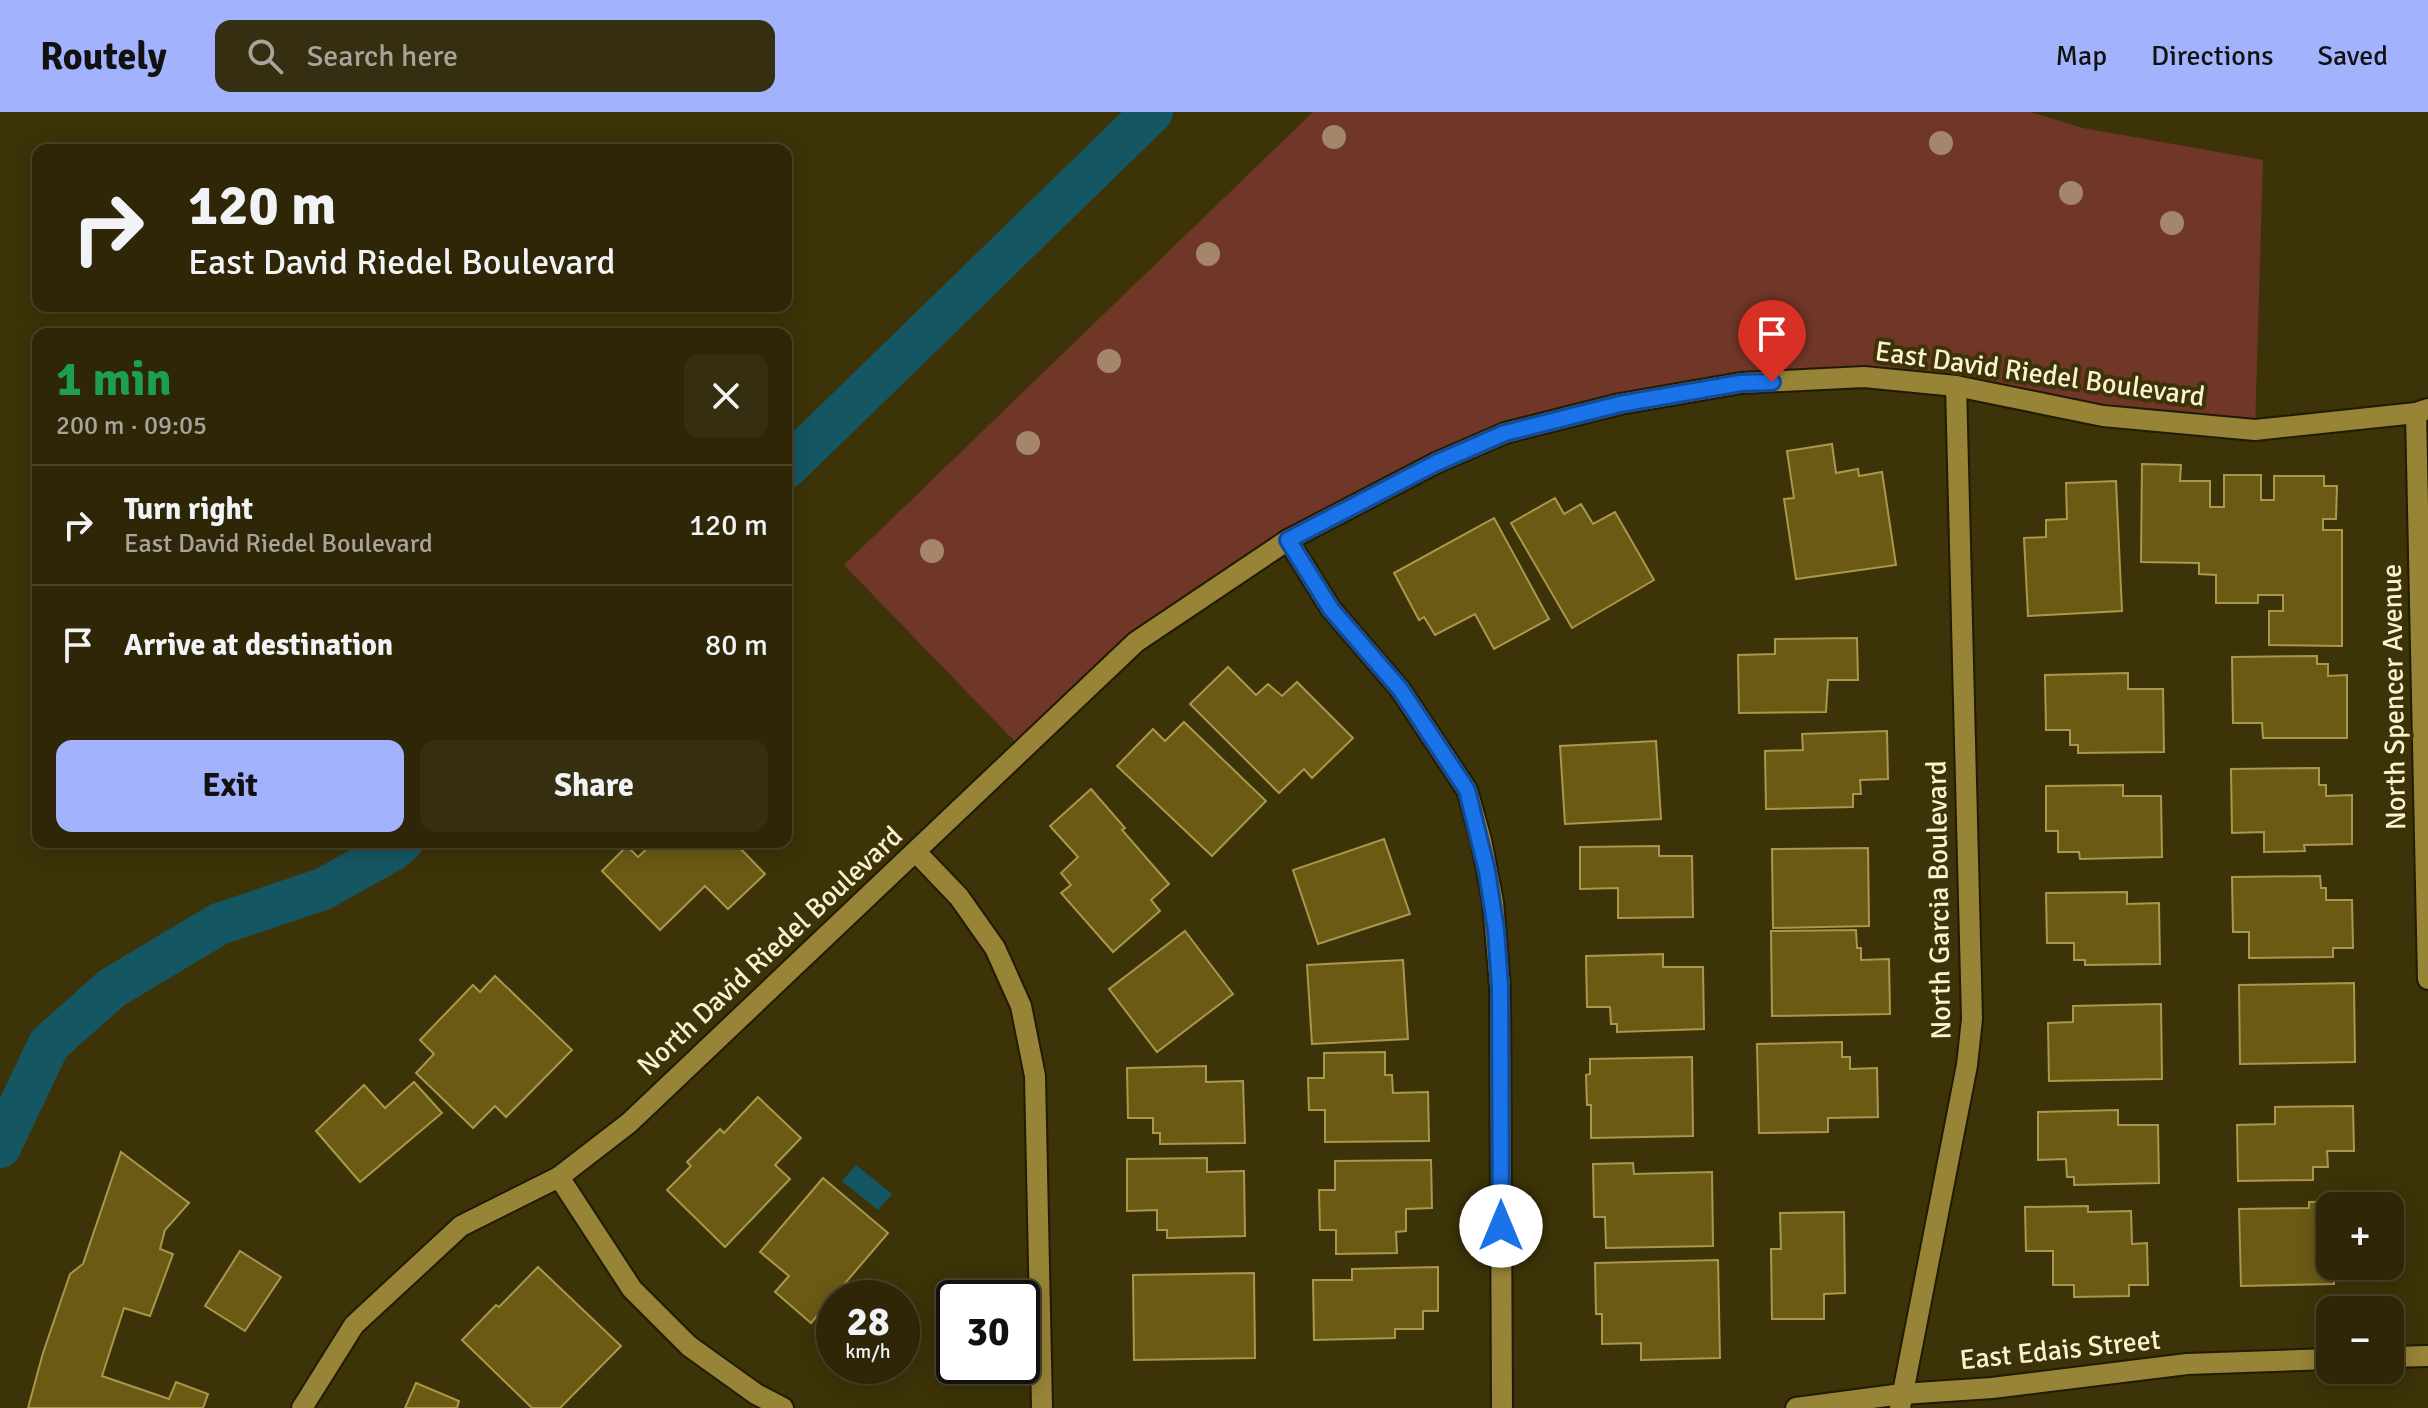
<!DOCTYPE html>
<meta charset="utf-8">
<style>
body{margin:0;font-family:Signika,sans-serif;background:#362e10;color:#f1f3f6;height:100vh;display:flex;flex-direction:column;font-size:30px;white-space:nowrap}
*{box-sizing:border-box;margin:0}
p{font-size:26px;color:#a7a59b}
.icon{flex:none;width:44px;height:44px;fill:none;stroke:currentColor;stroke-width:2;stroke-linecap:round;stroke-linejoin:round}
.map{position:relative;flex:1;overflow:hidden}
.drawer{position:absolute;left:32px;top:216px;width:760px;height:520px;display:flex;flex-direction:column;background:#2e2606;border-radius:16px;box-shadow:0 4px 20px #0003,0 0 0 2px #494328}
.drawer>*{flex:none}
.banner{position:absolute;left:32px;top:32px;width:760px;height:168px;border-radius:16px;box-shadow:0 4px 20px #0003,0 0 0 2px #494328;background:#2e2606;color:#f1f3f6;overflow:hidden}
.tools{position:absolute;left:2316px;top:1080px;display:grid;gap:16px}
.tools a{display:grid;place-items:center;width:88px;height:88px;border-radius:16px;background:#2e2606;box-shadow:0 4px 20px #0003,0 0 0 2px #494328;font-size:40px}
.speed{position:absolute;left:816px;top:1168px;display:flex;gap:16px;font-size:40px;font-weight:700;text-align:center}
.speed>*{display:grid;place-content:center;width:104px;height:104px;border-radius:50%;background:#2e2606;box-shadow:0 4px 20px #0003,0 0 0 2px #494328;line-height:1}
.speed small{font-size:20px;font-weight:400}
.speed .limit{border:4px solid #111;border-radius:12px;background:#fff;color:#111}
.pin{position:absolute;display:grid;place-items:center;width:68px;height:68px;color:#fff;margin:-82px -34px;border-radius:50% 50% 50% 0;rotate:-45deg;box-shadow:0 0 8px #0007}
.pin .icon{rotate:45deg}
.me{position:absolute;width:88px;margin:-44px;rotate:0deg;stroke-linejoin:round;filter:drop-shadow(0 0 6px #0008)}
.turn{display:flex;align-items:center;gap:28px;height:168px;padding:0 24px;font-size:36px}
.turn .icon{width:104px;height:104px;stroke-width:2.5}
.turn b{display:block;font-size:56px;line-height:68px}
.round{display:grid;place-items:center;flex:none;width:84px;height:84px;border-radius:16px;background:#362e10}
.overview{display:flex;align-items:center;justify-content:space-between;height:136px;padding:0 24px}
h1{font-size:48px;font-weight:700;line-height:60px;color:#1e9e55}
.primary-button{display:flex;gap:16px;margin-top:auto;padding:16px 24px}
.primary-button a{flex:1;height:92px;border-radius:16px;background:#a3b2fd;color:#111;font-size:32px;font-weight:700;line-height:92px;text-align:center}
.primary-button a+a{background:#362e10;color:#f1f3f6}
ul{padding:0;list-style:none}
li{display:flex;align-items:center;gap:24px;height:120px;padding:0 24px;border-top:2px solid #494328}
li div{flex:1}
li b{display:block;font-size:30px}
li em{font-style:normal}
header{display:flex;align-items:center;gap:48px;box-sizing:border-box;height:112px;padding:0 40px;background:#a3b2fd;color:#111}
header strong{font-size:38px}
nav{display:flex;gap:44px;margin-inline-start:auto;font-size:28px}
.search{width:560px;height:72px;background:#362e10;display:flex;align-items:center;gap:20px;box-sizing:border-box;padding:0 28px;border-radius:16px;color:#a7a59b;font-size:30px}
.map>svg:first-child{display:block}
.green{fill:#703628}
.water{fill:#155663}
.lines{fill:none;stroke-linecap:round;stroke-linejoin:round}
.canal{stroke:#155663;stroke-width:42}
.building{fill:#6b5a14;stroke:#ab974b;stroke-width:2}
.minor-casing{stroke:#211b04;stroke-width:24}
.minor{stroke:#988437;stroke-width:20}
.tree{fill:#a4866c}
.route-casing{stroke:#114b97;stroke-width:20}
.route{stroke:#1a73e8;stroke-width:14}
.labels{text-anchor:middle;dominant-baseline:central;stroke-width:8;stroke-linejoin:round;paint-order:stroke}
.street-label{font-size:28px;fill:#fcf2cd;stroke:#3d3308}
</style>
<header>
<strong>Routely</strong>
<div class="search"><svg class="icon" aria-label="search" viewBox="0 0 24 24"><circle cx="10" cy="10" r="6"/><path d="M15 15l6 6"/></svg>Search here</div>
<nav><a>Map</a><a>Directions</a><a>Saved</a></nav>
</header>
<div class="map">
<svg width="2428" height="1296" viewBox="0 0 2428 1296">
<rect width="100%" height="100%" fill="#3d3308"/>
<!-- green -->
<polygon class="green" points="1313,0 2030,0 2083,16 2263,48 2255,318 1864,265 1620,292 1435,351 1136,530 1023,638 844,453"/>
<!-- water -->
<polygon class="water" points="856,1053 892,1082 878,1098 842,1069"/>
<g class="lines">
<!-- canal -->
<g class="canal">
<polyline points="786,356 1152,0"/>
<polyline points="0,1035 49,932 112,876 219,812 323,777 391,739 402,730"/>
</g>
</g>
<!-- building -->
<g class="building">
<polygon points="1832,332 1836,361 1858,357 1859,364 1882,360 1896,453 1796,467 1784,387 1794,386 1787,339"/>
<polygon points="2142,352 2181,353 2180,369 2210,369 2210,395 2224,395 2224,363 2261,363 2261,388 2274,388 2274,364 2324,364 2324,374 2337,374 2336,407 2323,407 2323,418 2342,418 2342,534 2269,533 2269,499 2283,499 2283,483 2258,483 2258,491 2216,491 2216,463 2199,462 2199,451 2141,450"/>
<polygon points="2116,369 2122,499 2028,504 2024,426 2046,425 2046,408 2067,407 2066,371"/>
<polygon points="1555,386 1564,402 1581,392 1593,412 1615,400 1654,468 1572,516 1511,411"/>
<polygon points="1494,406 1549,507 1494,537 1475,502 1435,523 1424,505 1419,508 1394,461"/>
<polygon points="1857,526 1858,568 1828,568 1826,600 1739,601 1738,543 1775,542 1775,527"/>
<polygon points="2317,544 2317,552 2328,552 2328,564 2347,563 2347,626 2263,626 2262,611 2233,611 2232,545"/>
<polygon points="1228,555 1256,583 1268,572 1282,584 1297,570 1353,626 1312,666 1304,657 1279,681 1190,592"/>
<polygon points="2128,561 2128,577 2163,577 2164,640 2078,641 2078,633 2070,633 2070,618 2046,618 2045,563"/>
<polygon points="1184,610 1266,689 1212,744 1117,654 1153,617 1165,629"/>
<polygon points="1887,619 1888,667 1860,668 1861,682 1853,682 1853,695 1766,697 1765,639 1803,638 1802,622"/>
<polygon points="1656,629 1661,707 1565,712 1560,634"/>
<polygon points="2319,656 2319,673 2326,673 2326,684 2352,683 2352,732 2304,733 2305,739 2264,740 2264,720 2232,721 2231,657"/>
<polygon points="2123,673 2123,684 2161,684 2162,745 2080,747 2079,740 2058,740 2058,719 2046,719 2046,674"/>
<polygon points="1091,677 1125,716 1122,718 1169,772 1151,788 1160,799 1113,840 1061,781 1071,773 1061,761 1078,745 1050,714"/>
<polygon points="1384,727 1410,802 1318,832 1293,758"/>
<polygon points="654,730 726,730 731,735 735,731 765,762 728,797 705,774 660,818 602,759 627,734 638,745"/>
<polygon points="1659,734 1659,744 1692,744 1693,805 1618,806 1618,776 1580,777 1580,735"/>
<polygon points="1868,736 1869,814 1773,816 1772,737"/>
<polygon points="2320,764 2321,776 2326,776 2326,788 2352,788 2353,836 2333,836 2333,845 2249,846 2249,820 2233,820 2232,765"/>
<polygon points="2127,780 2127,792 2159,791 2160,852 2085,853 2085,848 2074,848 2074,831 2047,831 2046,781"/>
<polygon points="1856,818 1857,836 1861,836 1861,848 1889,847 1890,902 1772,904 1771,819"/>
<polygon points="1185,819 1233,882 1157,940 1109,877"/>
<polygon points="1663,842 1663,855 1703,855 1704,917 1617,920 1617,912 1611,912 1610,895 1587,895 1586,844"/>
<polygon points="1403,848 1408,927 1312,932 1307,853"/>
<polygon points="495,864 572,938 506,1005 495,994 473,1016 416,961 434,942 420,928 473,873 480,880"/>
<polygon points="2354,871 2355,950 2240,952 2239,873"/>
<polygon points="2161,892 2162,967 2049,969 2048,911 2073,910 2073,894"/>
<polygon points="1842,930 1842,945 1850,945 1850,957 1877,956 1878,1005 1828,1006 1828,1020 1759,1021 1757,932"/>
<polygon points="1385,940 1385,963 1392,963 1393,981 1428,980 1429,1029 1325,1030 1325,998 1309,998 1308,966 1324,966 1324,941"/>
<polygon points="1692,945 1693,1024 1591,1026 1591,993 1587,993 1586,963 1590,962 1590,947"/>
<polygon points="1206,954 1206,970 1243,969 1245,1031 1160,1032 1160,1021 1153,1021 1153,1006 1128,1006 1127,956"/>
<polygon points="414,970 442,1001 360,1070 316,1019 364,973 385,996"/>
<polygon points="758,985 801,1026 775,1053 790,1067 725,1135 667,1078 691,1054 687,1050 720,1017 724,1021"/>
<polygon points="2353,994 2354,1039 2327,1039 2328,1055 2313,1055 2313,1068 2238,1069 2237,1013 2275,1012 2275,995"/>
<polygon points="2118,998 2118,1013 2158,1013 2159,1071 2074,1073 2074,1065 2067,1065 2066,1047 2038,1048 2038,1000"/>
<polygon points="121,1040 189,1091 165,1118 160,1137 173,1142 150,1204 124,1196 102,1264 169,1287 176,1270 208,1282 203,1296 28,1296 43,1241 70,1162 83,1152"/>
<polygon points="1207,1046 1207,1060 1244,1059 1245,1124 1167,1126 1167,1118 1157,1118 1157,1098 1127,1099 1127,1047"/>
<polygon points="1431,1048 1432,1096 1406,1097 1406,1119 1396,1120 1397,1141 1336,1142 1336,1118 1320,1118 1319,1078 1335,1078 1335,1049"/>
<polygon points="1633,1051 1634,1062 1712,1060 1713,1134 1606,1136 1605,1105 1594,1105 1593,1052"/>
<polygon points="823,1066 888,1121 811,1211 775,1180 789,1164 760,1140"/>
<polygon points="2357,1089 2358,1094 2330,1094 2330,1154 2334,1154 2334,1172 2241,1174 2239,1097 2309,1096 2309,1090"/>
<polygon points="2088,1094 2088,1100 2131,1099 2132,1132 2147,1131 2148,1173 2129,1173 2129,1184 2074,1185 2074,1173 2053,1173 2053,1139 2026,1139 2025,1095"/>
<polygon points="1844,1100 1845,1181 1824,1182 1824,1207 1772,1207 1771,1137 1781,1137 1780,1101"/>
<polygon points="240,1139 281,1165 245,1219 205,1194"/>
<polygon points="1718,1148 1720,1246 1641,1248 1641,1231 1602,1232 1602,1202 1596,1202 1595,1151"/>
<polygon points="538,1155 621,1234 560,1296 532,1296 462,1228 496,1193 499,1195"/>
<polygon points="1438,1155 1438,1199 1423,1199 1423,1217 1395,1217 1395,1226 1314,1228 1313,1168 1352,1168 1352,1157"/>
<polygon points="1254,1161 1255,1246 1134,1248 1133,1163"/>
<polygon points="416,1271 459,1289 457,1296 405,1296"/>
</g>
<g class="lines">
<!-- minor casing -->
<g class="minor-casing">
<g id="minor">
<polyline points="2416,301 2428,867"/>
<polyline points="1288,428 1331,497 1400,577 1467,678 1481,728 1493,790 1500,875 1502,1296"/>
<polyline points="916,740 959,785 995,836 1021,894 1035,964 1042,1296"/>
<polyline points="559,1065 632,1177 689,1234 756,1282 783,1296"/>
<polyline points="2390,1245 2428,1244"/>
<polyline points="302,1296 354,1213 461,1114 559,1065 629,1011 1136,530 1288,428 1436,351 1505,321 1620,292 1741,271 1864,265 1956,274 2103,304 2255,318 2416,301 2428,297"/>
<polyline points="1796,1296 1902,1282 1992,1276 2187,1252 2330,1247"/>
<polyline points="1900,1296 1967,953 1972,907 1956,274"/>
</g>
</g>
<!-- minor -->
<use href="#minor" class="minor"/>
</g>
<!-- trees -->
<g class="tree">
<circle cx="1334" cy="25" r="12"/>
<circle cx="1941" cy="31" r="12"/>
<circle cx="2071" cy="81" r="12"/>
<circle cx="2172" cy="111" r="12"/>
<circle cx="1208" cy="142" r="12"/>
<circle cx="1109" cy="249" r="12"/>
<circle cx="1028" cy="331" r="12"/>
<circle cx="932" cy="439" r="12"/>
</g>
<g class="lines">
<!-- route casing -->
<g class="route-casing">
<polyline id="route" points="1501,1114 1500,875 1496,818 1487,759 1467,678 1400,577 1331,497 1288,428 1436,351 1505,321 1620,292 1741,271 1772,270"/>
</g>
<!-- route -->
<use href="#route" class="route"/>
</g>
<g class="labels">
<!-- street labels -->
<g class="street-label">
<text transform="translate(2040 262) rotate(8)">East David Riedel Boulevard</text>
<text transform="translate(2394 585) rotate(-91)">North Spencer Avenue</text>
<text transform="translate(1939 788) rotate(-91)">North Garcia Boulevard</text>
<text transform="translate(770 839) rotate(-43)">North David Riedel Boulevard</text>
<text transform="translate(2060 1238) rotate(-6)">East Edais Street</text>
</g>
</g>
</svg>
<div class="tools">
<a>+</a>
<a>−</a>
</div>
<div class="speed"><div>28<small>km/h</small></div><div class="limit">30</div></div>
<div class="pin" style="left:1772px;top:270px;background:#d93025"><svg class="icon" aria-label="arrive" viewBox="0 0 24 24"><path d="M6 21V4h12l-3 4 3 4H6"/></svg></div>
<svg class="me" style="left:1501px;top:1114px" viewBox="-20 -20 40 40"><circle r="19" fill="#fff"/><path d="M0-13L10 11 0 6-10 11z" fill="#1a73e8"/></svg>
<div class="banner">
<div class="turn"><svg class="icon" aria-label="right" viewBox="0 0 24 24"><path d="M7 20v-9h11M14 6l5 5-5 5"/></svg><div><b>120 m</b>East David Riedel Boulevard</div></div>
</div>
<section class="drawer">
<div class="overview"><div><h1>1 min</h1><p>200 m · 09:05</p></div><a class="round"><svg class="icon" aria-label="close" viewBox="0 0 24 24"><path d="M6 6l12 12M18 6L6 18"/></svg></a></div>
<ul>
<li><svg class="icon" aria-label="right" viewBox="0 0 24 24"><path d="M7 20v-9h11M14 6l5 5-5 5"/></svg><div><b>Turn right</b><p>East David Riedel Boulevard</p></div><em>120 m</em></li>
<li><svg class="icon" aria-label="arrive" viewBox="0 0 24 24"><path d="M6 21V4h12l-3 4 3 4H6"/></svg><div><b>Arrive at destination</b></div><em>80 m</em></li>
</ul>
<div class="primary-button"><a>Exit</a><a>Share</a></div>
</section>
</div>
